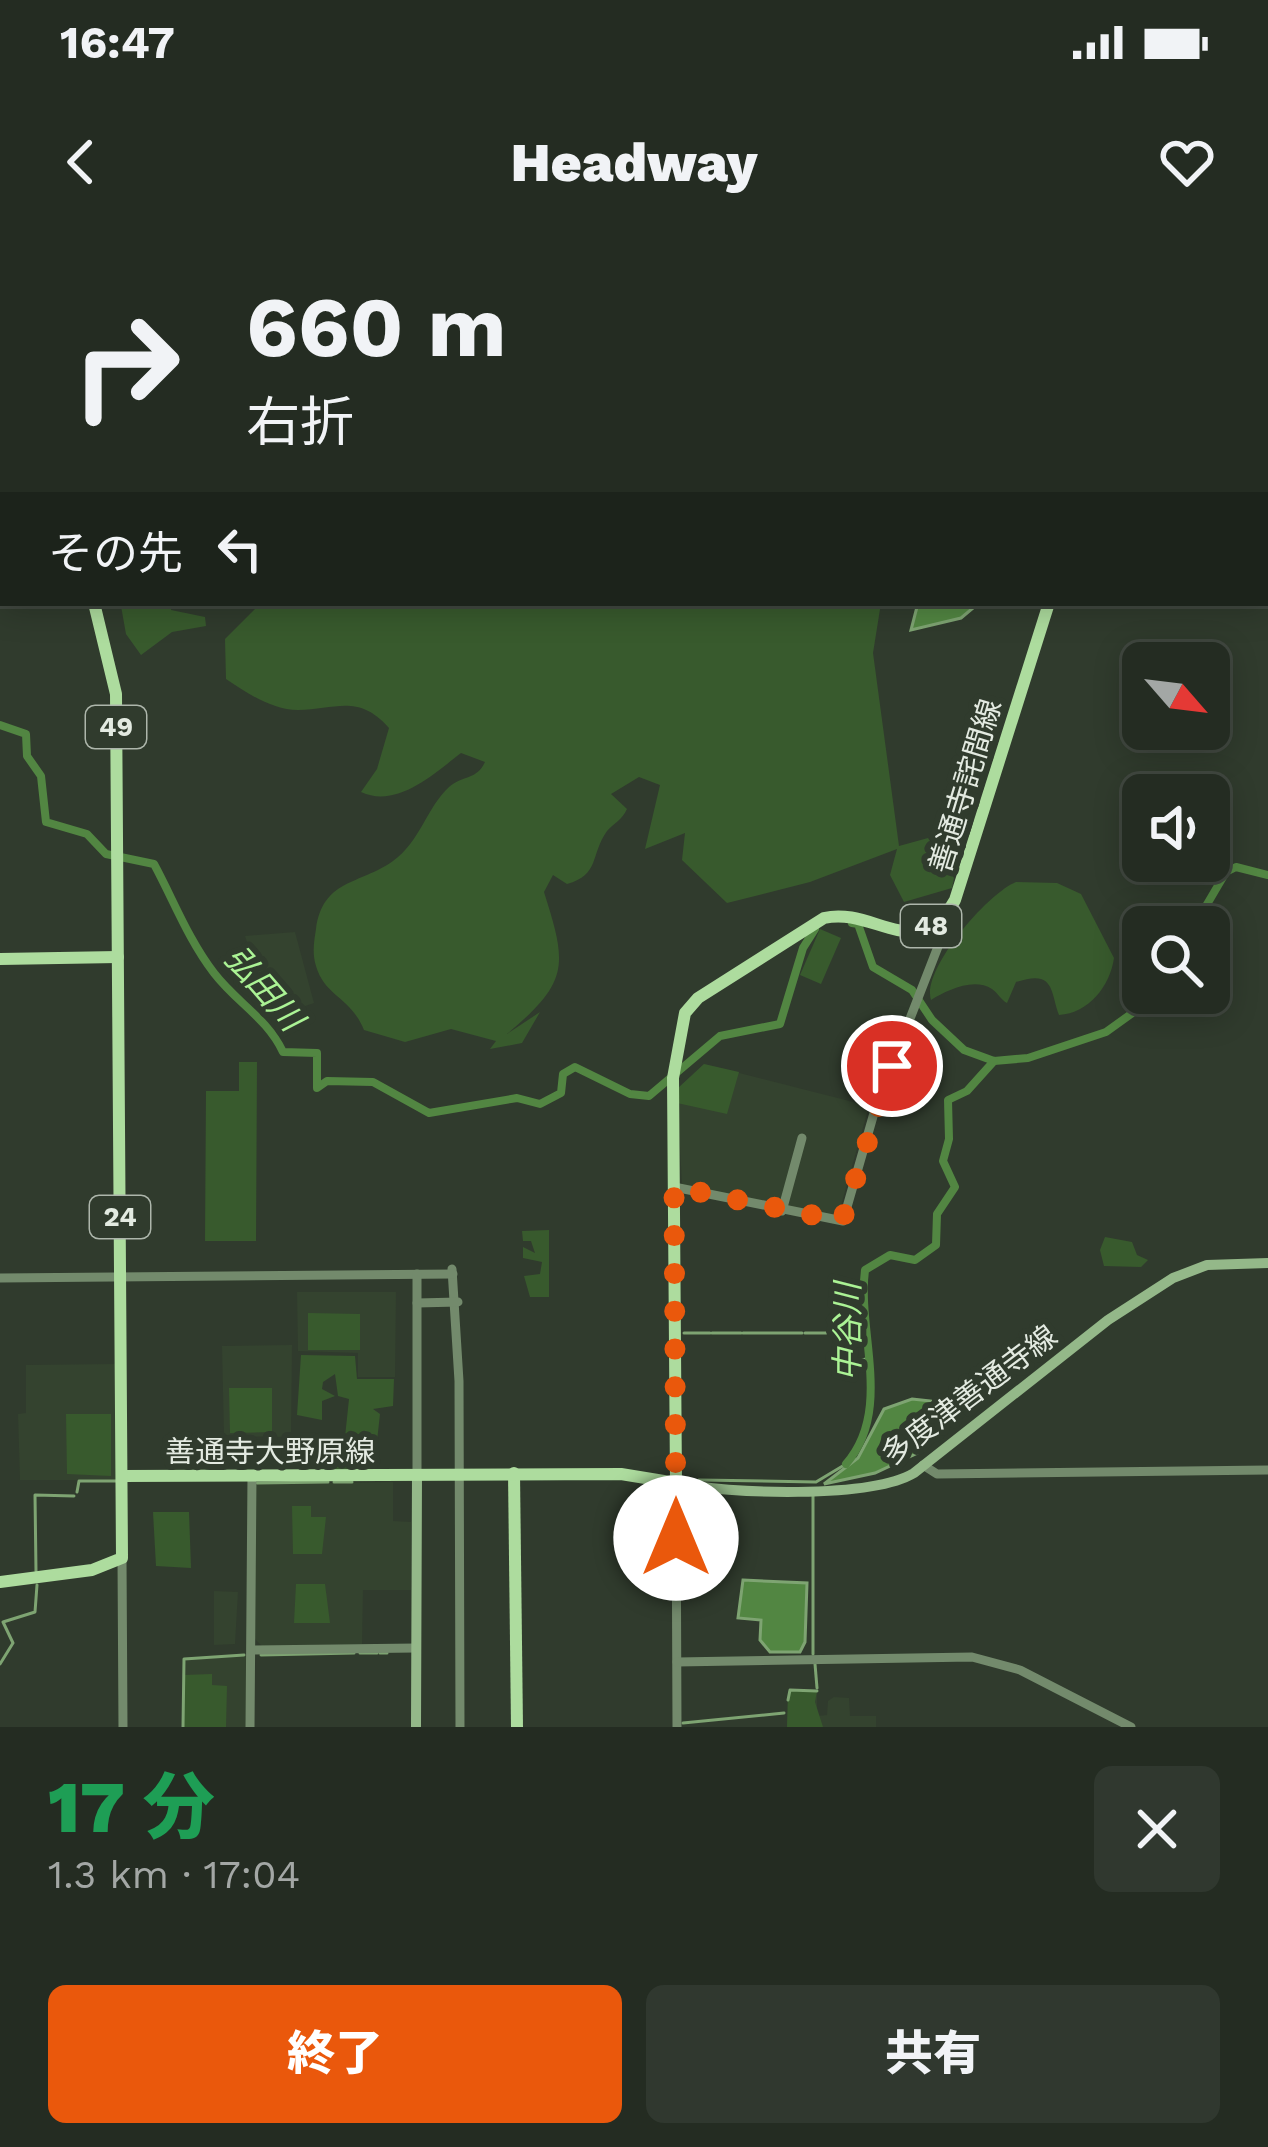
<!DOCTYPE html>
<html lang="ja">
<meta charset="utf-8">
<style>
body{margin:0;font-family:"Work Sans","Noto Sans JP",sans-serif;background:#30382f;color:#f1f3f6;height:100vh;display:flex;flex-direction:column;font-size:45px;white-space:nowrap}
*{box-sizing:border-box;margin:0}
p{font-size:39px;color:#a3a7a5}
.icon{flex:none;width:66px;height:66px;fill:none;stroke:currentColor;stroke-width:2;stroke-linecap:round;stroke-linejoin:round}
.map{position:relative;height:1487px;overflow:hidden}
.panel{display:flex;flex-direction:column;background:#242c22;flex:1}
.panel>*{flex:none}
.hud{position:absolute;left:0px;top:0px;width:1269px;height:366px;box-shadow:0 6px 30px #0003,0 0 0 3px #414840;background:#242c22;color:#f1f3f6;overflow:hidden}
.needle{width:78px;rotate:118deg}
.fabs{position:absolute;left:1122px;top:402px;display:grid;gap:24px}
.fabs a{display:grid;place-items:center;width:108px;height:108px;border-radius:18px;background:#242c22;box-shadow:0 6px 30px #0003,0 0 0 3px #414840;font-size:60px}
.pin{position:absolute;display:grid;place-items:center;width:102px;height:102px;color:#fff;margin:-51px;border:6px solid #fff;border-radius:50%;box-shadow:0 3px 12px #0007}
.me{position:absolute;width:132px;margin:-66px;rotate:0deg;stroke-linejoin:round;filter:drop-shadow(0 0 9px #0008)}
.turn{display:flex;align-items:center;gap:42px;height:252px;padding:0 48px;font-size:54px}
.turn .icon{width:156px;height:156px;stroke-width:2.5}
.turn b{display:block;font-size:84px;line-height:102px}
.then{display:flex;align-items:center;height:114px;padding:0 48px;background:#0003;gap:24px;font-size:45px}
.round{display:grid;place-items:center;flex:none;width:126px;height:126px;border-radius:18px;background:#30382f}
.head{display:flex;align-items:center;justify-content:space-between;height:204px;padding:0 48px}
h1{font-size:72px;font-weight:800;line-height:90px;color:#1e9e55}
.button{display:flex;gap:24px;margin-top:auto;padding:24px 48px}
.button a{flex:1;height:138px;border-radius:18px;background:#ea580c;color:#fff;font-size:48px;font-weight:800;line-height:138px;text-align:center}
.button a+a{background:#30382f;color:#f1f3f6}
.status{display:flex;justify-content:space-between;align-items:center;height:84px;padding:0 60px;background:#242c22;direction:ltr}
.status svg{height:33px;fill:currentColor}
header{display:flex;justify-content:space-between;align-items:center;height:156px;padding:0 48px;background:#242c22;font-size:54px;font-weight:800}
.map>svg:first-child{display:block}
.built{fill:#34432f}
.green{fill:#385a2d}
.water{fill:#528642;stroke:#7ea472;stroke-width:3}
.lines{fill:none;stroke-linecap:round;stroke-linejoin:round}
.stream{stroke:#7ea472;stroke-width:3}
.river{stroke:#528642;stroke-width:8}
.tertiary{stroke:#738a6c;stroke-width:9}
.secondary{stroke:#94b889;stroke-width:10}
.primary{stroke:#addc9e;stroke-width:12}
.route{stroke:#ea580c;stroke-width:21;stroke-dasharray:0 37.8}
.labels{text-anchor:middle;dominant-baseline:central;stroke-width:12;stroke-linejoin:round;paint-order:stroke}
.shield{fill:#303b2d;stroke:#adb6ab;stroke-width:3}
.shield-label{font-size:27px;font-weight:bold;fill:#e3eae1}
.street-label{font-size:30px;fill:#e3eae1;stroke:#303b2d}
.water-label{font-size:33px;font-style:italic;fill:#abf395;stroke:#303b2d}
</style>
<div class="status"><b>16:47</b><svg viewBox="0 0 49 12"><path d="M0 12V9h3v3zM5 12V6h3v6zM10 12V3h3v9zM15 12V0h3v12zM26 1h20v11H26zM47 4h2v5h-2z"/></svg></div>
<header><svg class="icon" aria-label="back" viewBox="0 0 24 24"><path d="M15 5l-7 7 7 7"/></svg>Headway<svg class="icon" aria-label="heart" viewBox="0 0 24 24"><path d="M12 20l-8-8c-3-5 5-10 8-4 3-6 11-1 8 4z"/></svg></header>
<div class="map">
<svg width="1268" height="1487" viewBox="0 0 1268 1487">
<rect width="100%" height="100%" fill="#303b2d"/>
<!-- built -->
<g class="built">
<polygon points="295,692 314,763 291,771 286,779 265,768 265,757 272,755 264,735 257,734 245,696"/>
<polygon points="704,824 869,866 838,976 682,945 677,849"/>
<polygon points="297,1052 396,1052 395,1137 358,1137 358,1113 298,1111"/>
<polygon points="292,1105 291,1197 224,1196 222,1106"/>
<polygon points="115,1124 116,1240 20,1240 18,1174 26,1173 26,1125"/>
<polygon points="393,1242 393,1281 411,1282 411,1350 363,1350 362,1404 262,1406 255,1399 255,1244"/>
<polygon points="214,1351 238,1352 235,1404 214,1405"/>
<polygon points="248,1416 247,1487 184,1487 184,1420"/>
<polygon points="789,1450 817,1451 817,1476 827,1475 828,1461 834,1457 849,1458 850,1476 876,1476 876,1487 787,1487"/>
</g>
<!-- green -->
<g class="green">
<polygon points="23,0 672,0 678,3 26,3"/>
<polygon points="147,363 151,369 155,363 172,363 171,370 205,377 206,386 172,392 141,415 126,394 121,366"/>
<path d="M261,363h620l-8,50 26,193 29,-8 26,40 -2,10 -48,14 -14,-27 7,-26 -87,33 -83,21 -45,-43 3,-27 -40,16 15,-64 -21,-8 -28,17 16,15c-5,11 -13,14 -20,22 -17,24 -7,44 -40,53l-14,-9 -9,17c23,73 26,89 -37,142l33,-22 -18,31 -32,6 6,-8 -45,-12 -46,13 -41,-12c-14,-34 -39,-33 -48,-64 -4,-13 -2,-24 0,-37 7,-50 43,-44 77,-68 27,-19 34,-54 56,-74 14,-12 28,-7 36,-25l-24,-9c-26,20 -64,56 -100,39l16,-23 12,-41c-31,-35 -54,-18 -91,-18 -26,0 -51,-17 -72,-31l-1,-40z"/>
<path d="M1016,642l41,1 24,11 33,64c-4,28 -25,55 -55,57 -9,-24 -4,-46 -43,-33l-9,21c-6,-3 -9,-10 -15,-14 -19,-12 -46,2 -61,11 -10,-30 57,-107 85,-118z"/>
<polygon points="820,689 841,698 821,744 800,735"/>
<polygon points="239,822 257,822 256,1001 205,1001 206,851 239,851"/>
<polygon points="704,824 739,832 727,874 677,863 677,849"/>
<polygon points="549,990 549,1057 530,1057 524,1036 540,1034 542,1022 523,1018 523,1007 535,1013 531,1001 523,1001 522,991"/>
<polygon points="1105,997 1132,1002 1137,1015 1148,1020 1141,1027 1104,1026 1100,1010"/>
<polygon points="308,1073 360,1074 360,1110 308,1110"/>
<polygon points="301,1115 355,1116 357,1139 394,1139 393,1166 373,1169 380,1174 374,1228 335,1229 335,1197 343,1200 347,1214 359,1211 345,1197 349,1159 338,1156 335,1134 323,1142 322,1149 335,1156 322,1161 322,1180 297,1175"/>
<polygon points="229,1148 272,1148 272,1192 230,1193"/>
<polygon points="66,1174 111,1174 111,1236 67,1234"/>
<polygon points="292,1266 311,1266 311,1277 326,1277 322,1314 293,1314"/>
<polygon points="153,1272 189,1272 191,1328 156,1326"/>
<polygon points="296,1344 325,1344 330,1383 294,1383"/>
<polygon points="212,1434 212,1445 227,1446 226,1487 184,1487 184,1435"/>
<polygon points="788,1451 817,1451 815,1462 823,1487 787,1487"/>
</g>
<!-- water -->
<g class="water">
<polygon points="918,363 979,363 961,378 911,390"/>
<polygon points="912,1159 931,1161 924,1210 875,1233 824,1244 858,1218 884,1169"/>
<polygon points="743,1340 807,1343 805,1402 800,1412 770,1412 760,1400 761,1380 738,1378"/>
</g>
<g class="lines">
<!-- stream -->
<g class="stream">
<polyline points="684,1093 710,1093"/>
<polyline points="712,1093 741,1093"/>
<polyline points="743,1093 802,1093"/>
<polyline points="805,1093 826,1093"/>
<polyline points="829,1093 866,1086"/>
<polyline points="854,1122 866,1119"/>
<polyline points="699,1240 816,1242 846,1224"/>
<polyline points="334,1242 352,1242"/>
<polyline points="257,1243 328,1242"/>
<polyline points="77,1252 79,1241 118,1241"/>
<polyline points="813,1256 813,1414"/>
<polyline points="36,1331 35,1255 74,1256"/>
<polyline points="360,1413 377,1413"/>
<polyline points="380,1413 387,1413"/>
<polyline points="261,1415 354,1413"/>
<polyline points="0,1424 13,1403 3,1382 35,1372 37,1345"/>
<polyline points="815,1424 817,1448"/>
<polyline points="788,1460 790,1450 817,1451"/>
<polyline points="683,1483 784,1473"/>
<polyline points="183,1487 184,1419 244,1415"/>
</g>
<!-- river -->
<g class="river">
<path d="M0,485l26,9 1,22 14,20 5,46 41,12 19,20 48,10c20,37 34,75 60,109 23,30 53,45 69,79l34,1v35l10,-7 46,1 56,31 88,-15 23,6 21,-11 2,-19 12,-7 55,27 19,2 71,-60 60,-12 23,-76 12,-19"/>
<polyline points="852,683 858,684 873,727 912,750 932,780 964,810 994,821 1028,818 1106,792 1138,769 1143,721"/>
<polyline points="1163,687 1206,666 1226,632 1236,627 1268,635"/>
<path d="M846,1224c47,-54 11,-131 19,-194l25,-15 25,5 21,-15 1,-31 18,-27 -12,-26 6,-22 -1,-39 19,-9 27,-30"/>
</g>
<!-- tertiary -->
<g class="tertiary">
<polyline points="1266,71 1268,71"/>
<polyline points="1266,251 1268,250"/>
<polyline points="674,947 843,981 876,866 955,663"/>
<polyline points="782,971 802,898"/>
<polyline points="452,1029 459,1141 460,1487"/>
<polyline points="0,1038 453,1034"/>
<polyline points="417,1063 458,1062"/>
<polyline points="923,1225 937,1234 1268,1230"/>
<polyline points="417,1234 417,1034"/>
<polyline points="676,1243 677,1487"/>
<polyline points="122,1318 123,1487"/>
<polyline points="252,1410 416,1408"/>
<polyline points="677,1422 972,1417 1020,1430 1131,1487"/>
<polyline points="250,1487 252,1235"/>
</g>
<!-- secondary -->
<g class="secondary">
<path d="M676,1243c51,11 195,16 238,-10l194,-153 65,-42 34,-13 61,-2"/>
<polyline points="416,1487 417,1234"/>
</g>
<!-- primary -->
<g class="primary">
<polyline points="1138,3 1138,0"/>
<polyline points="0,77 3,80"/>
<polyline points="0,719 118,717"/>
<polyline points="514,1233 517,1487"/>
<path d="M122,1236l499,-2 55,9 -3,-405 12,-65 13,-15 126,-80c50,-12 93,48 131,-18l94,-297"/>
<polyline points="0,1342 92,1330 122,1318 116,454 94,363"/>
</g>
</g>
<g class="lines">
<!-- route -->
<polyline class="route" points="676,1298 674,947 842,981 892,826"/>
</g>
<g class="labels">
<!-- shield labels -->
<g class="shield">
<rect x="86" y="466" width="60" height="42" rx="9"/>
<rect x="901" y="665" width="60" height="42" rx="9"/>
<rect x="90" y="956" width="60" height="42" rx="9"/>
</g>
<g class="shield-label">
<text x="116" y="487">49</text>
<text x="931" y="686">48</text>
<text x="120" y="977">24</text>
</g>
<!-- street labels -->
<g class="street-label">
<text transform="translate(965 546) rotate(-73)">善通寺詫間線</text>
<text transform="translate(969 1155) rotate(-37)">多度津善通寺線</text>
<text x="270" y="1211">善通寺大野原線</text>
</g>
<!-- water labels -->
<g class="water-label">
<text transform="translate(264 748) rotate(49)">弘田川</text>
<text transform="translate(847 1092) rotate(-90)">中谷川</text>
</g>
</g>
</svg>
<div class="fabs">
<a><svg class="needle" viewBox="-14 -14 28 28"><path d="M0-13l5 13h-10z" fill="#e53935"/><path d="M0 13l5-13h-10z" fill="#a3a7a5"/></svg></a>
<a><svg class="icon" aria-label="sound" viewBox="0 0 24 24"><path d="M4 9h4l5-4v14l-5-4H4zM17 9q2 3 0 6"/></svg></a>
<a><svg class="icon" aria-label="search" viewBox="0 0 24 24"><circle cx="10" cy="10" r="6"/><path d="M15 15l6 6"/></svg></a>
</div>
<div class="pin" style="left:892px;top:826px;background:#d93025"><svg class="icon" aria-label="arrive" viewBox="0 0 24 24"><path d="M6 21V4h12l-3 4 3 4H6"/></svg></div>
<svg class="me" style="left:676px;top:1298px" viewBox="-20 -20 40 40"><circle r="19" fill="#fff"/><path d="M0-13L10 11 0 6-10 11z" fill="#ea580c"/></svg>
<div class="hud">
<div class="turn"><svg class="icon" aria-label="right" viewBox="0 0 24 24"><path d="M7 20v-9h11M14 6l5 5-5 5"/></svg><div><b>660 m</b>右折</div></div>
<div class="then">その先<svg class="icon" aria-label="left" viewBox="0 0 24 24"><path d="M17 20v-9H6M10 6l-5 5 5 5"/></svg></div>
</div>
</div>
<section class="panel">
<div class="head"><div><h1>17 分</h1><p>1.3 km · 17:04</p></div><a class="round"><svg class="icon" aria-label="close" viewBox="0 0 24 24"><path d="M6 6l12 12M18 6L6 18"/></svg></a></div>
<div class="button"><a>終了</a><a>共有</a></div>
</section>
